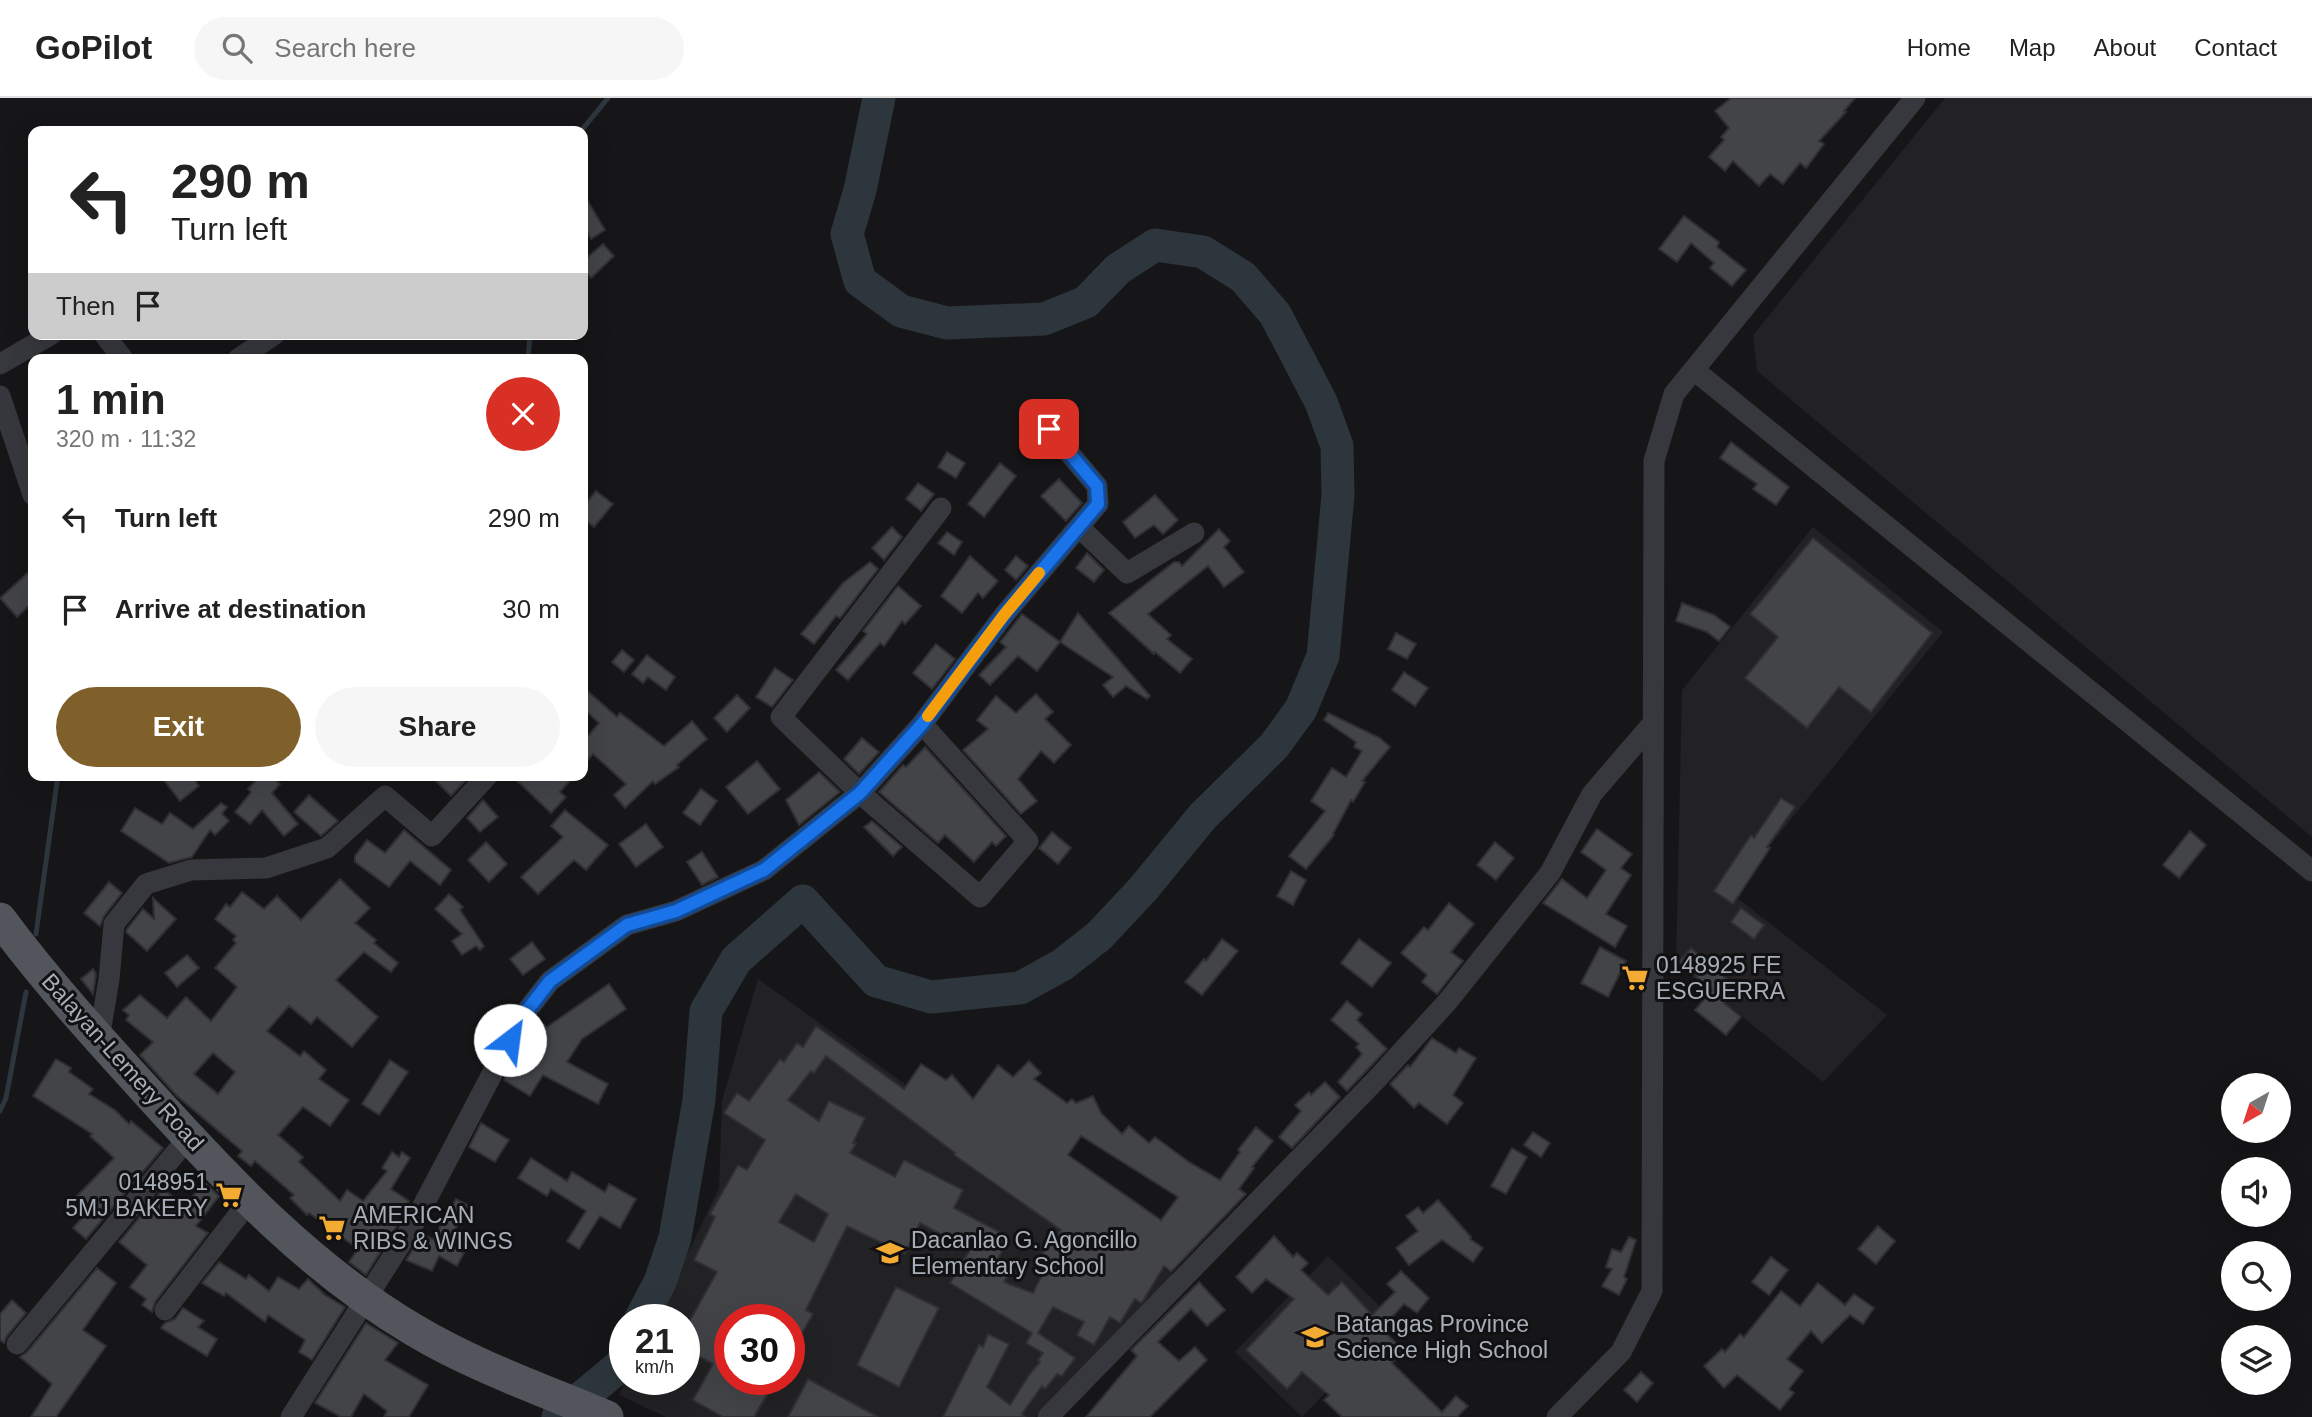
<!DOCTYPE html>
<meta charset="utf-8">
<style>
body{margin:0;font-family:Arial,sans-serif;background:#f6f6f6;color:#222;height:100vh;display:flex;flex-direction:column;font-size:26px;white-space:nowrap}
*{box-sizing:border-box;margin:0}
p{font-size:23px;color:#767676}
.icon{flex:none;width:38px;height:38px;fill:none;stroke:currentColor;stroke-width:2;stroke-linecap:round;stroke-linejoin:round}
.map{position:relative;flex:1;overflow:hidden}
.sheet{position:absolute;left:28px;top:256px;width:560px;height:427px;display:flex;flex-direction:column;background:#fff;border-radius:14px;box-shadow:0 7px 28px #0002}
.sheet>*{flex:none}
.guide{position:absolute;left:28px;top:28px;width:560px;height:214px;border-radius:14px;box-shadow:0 7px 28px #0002;background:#fff;color:#222;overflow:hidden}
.needle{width:46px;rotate:219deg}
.controls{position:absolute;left:2221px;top:975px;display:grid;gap:14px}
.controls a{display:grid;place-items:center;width:70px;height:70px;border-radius:50%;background:#fff;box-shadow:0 7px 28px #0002;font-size:35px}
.speed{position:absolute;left:609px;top:1206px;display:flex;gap:14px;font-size:35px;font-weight:700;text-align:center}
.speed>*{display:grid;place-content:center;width:91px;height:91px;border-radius:50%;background:#fff;box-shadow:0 7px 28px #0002;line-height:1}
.speed small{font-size:18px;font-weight:400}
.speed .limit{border:10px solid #d22;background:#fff;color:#111}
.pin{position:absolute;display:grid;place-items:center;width:60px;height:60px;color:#fff;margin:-30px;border-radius:14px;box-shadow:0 4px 10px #0006}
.me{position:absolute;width:77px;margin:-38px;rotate:30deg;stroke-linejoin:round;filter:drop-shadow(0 0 5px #0008)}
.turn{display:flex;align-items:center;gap:24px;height:147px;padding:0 28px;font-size:32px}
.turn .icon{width:91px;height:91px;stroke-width:2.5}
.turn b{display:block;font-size:49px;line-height:60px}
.then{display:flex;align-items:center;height:66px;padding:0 28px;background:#0003;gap:14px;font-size:26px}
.round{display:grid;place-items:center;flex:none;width:74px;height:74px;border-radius:37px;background:#f6f6f6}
.summary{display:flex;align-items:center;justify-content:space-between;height:119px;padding:0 28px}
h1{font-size:42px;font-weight:700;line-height:52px}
.button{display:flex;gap:14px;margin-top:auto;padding:14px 28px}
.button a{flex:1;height:80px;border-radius:42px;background:#80602a;color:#fff;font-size:28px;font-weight:700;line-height:80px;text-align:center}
.button a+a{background:#f6f6f6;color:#222}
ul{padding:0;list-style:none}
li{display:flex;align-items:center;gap:21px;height:91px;padding:0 28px}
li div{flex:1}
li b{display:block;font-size:26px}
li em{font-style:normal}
header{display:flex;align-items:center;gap:42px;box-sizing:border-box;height:98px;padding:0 35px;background:#fff;border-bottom:2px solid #e0e0e0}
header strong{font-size:33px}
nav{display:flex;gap:38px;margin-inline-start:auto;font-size:24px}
.search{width:490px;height:63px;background:#f6f6f6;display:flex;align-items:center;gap:18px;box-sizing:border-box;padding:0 24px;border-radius:38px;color:#767676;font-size:26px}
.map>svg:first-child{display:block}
.built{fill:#222225;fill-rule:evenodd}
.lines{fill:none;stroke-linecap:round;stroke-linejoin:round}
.stream{stroke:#2c363c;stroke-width:5}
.river{stroke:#2c363c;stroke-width:33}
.building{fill:#424448;stroke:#303034;stroke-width:2;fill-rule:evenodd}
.street{stroke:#37383d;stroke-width:21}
.primary{stroke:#53555c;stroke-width:33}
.route-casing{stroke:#114b97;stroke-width:18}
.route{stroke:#1a73e8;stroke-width:12}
.slow{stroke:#f59e0b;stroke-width:12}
.labels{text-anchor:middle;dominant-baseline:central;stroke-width:6;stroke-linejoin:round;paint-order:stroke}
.poi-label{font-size:23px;fill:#a8aeb8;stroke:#111113;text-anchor:start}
.street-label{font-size:23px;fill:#a8aeb8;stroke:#111113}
</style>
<header>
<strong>GoPilot</strong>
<div class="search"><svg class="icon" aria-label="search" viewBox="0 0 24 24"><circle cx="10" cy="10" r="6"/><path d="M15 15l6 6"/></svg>Search here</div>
<nav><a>Home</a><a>Map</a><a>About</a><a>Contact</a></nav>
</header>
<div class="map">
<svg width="2312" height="1319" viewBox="0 0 2312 1319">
<rect width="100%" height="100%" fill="#161618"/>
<!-- built -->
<g class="built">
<polygon points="1945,0 2312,0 2312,739 1757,273 1753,237"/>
<polygon points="1813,429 1943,534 1731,795 1887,917 1823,984 1676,865 1682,592"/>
<path d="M758,881l416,297 -139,141h-369l-47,-22 7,-16h58v-59l-28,-1 63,-131 3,-87zM730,1222h59v59h-59z"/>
<polygon points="1328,1158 1395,1223 1302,1319 1235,1254"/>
</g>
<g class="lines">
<!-- stream -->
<g class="stream">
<polyline points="581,33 608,0"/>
<polyline points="528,261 530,236"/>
<polyline points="36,836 58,677"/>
<polyline points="0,1013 6,1000 26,894"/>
</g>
<!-- river -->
<g class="river">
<polyline points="640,1222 660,1184 675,1140 699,1002 706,913 736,862 803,803 876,883 931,899 1020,890 1062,867 1099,838 1143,791 1203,718 1274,648 1301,611 1323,558 1338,397 1337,348 1321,304 1275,216 1243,179 1203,154 1155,147 1118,171 1086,204 1044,221 947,225 901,213 860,183 847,136 860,92 879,0"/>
<polyline points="558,1319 621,1267 625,1258"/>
</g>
</g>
<!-- building -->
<g class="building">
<polygon points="1731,0 1855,0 1844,13 1846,14 1819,43 1824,46 1806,70 1800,65 1783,86 1770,76 1759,88 1733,63 1725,73 1709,59 1724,42 1721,39 1729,30 1715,13"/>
<polygon points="583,95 605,132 591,141 583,127"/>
<polygon points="1684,118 1719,144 1717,149 1746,172 1732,188 1710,170 1714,165 1691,145 1677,164 1659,151"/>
<polygon points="603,146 614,158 591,180 583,170 583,163"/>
<polygon points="1731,344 1789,389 1776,407 1753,391 1757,386 1720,360"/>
<polygon points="947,354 965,365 956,380 938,369"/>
<polygon points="1000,365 1016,378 984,419 968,406"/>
<polygon points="1059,381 1082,405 1066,423 1041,398"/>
<polygon points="918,385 934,396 921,413 906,401"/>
<polygon points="596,393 613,406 594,429 583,420 583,409"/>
<polygon points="1155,397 1178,422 1163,436 1154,427 1135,440 1123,424"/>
<polygon points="892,429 902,439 884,462 872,450"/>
<polygon points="1219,431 1230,443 1224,449 1244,474 1224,489 1208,468 1148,516 1171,537 1167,541 1192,561 1180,575 1155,554 1154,556 1109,515 1174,464 1179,464 1182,468"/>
<polygon points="947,434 962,444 954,457 938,445"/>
<polygon points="1813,440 1932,535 1871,614 1839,589 1807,630 1745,580 1778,539 1750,516"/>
<polygon points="1087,455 1104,472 1094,484 1076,470"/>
<polygon points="970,458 998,483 983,500 978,495 962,515 941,498"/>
<polygon points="1016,458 1028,468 1016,482 1005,472"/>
<polygon points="870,464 878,471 840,520 836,518 814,546 801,536 843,485"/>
<polygon points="33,470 33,504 17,519 0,500"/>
<polygon points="898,488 921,508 905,526 902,523 884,548 880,545 848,582 836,572 867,536 863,533"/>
<polygon points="1682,505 1714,517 1730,529 1719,543 1707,534 1676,523"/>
<polygon points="1078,515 1150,598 1147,601 1126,588 1113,599 1103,587 1113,579 1060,544"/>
<polygon points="1022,516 1060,544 1037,573 1018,558 990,587 979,577 1006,549 1000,544"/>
<polygon points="1396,535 1416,546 1407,561 1388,551"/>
<polygon points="936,546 955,561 932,591 913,575"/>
<polygon points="622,552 634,562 624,574 612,564"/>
<polygon points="647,557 675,579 666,592 648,579 643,585 632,576"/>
<polygon points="775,570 793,582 772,609 756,599"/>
<polygon points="1404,574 1428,590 1415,608 1392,592"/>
<polygon points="583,589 617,619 620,615 664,648 692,623 707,641 677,667 679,669 655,686 653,683 625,710 614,697 626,686 593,656 583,668 583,644 599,625 583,610"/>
<polygon points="1036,596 1053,614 1045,621 1071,647 1054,665 1041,653 1018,681 1037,703 1021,716 963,652 988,631 977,622 996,598 1016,615"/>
<polygon points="737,597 750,610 727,634 714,620"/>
<polygon points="1328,615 1380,640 1390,649 1362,683 1365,684 1353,704 1351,702 1333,736 1334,737 1306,771 1289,758 1325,713 1311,703 1332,670 1346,679 1362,653 1354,649 1356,644 1324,622"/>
<polygon points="862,640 879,654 859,676 844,661"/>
<polygon points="925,649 1006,738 996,748 992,744 974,764 945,737 938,745 879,694 903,667 906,669"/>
<polygon points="757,663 780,691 748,716 726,689"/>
<polygon points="819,674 840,694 799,727 786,702"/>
<polygon points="160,677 191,677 199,688 180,703"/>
<polygon points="261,677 270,677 280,686 272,695 298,726 284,738 262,712 250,726 235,714 251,694 248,691"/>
<polygon points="430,677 463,677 467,681 451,698"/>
<polygon points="511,677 575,677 560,694 566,699 551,715"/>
<polygon points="701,691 717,703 700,727 683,715"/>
<polygon points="309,697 338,723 321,738 294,714"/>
<polygon points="1781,700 1795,709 1767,749 1770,750 1733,806 1714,793 1751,737 1754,740"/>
<polygon points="483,702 498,719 480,734 467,720"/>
<polygon points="221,705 227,709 222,716 229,723 215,737 210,732 192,759 169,765 121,733 135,710 162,726 170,715 193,731"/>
<polygon points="565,712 608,747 586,772 574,762 538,796 521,779 563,739 551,728"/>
<polygon points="872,723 902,749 893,758 864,729"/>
<polygon points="646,726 663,749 636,769 619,746"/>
<polygon points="1597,731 1632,756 1621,770 1631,777 1606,816 1627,828 1615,849 1543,805 1562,781 1587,800 1606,772 1581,754"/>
<polygon points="404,732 451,772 440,787 410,763 389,789 355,764 355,758 367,742 385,755"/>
<polygon points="2190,733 2206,747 2179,780 2163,767"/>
<polygon points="1052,734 1071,750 1058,766 1039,750"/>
<polygon points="486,744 507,766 489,784 468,762"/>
<polygon points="1495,744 1514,760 1496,782 1477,767"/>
<polygon points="702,754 718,779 702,787 687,764"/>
<polygon points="1291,773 1306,782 1293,807 1277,798"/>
<path d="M340,781l30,29 -15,15 21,17 -2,3 24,20 -7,9 -27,-20 -28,28 42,37 -26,30 -35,-30 -6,7 -22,-18 -22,25 33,25 4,-5 22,19 -7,9 30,21 -19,26 -27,-19 -25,28 25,22 -4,5 41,39 7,-11 16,11 24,-30 -5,-3 10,-16 7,5 3,-5 8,6 -19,31 18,12 -14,21 3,2 -32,51 -17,-13 9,-13 -49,-36 -2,2 -17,-17 4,-3 -39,-34 -4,5 -13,-10 4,-5 -65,-55 -37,-41 13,-13 -27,-22 3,-5 -6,-5 17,-15 27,23 19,-21 25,24 26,-34 -22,-19 21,-25 -3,-3 3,-4 -21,-17 11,-15 4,3 12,-15 22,17 13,-13 24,24zM213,955l22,19 -17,22 -24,-20z"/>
<polygon points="109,784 122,795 104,818 100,828 84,815"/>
<polygon points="449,796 463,809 460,812 484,848 480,852 476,848 462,857 452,843 462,836 435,811"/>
<polygon points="153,800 176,821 147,853 126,834 127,831 143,811 154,821"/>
<polygon points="1449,805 1474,826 1451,854 1463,863 1437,896 1422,884 1427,877 1401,855 1424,829 1428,832"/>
<polygon points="1741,810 1764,827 1754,841 1731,824"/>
<polygon points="1222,841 1238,853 1202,897 1185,884 1204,861 1206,863"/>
<polygon points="1359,841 1391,865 1372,889 1341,865"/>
<polygon points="532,844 545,861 523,877 510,861"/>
<polygon points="1600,849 1626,863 1608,899 1581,885"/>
<polygon points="1691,850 1737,890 1724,905 1741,919 1726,937 1695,912 1712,892 1679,864"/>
<polygon points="187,857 199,870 177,889 165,875"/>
<polygon points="93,871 96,876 93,896 81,881"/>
<polygon points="609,886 626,911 582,941 567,964 608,986 598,1006 543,977 530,998 504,982 518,955 540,924 547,929"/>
<polygon points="1347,903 1362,916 1357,922 1387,951 1347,993 1338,984 1362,956 1356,949 1359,946 1331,922"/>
<path d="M816,928l88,63 17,-25 25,16 6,-5 21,24 25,-34 15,12 16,-16 12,12 -7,6 33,24 5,-4 4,4 17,-7 8,17 21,21 7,-8 20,17 6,-6 34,25 31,18 20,-28 -2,-2 18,-23 17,14 -21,26 2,1 -15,21 7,5 -75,78 -7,-6 -21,35 -2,2 -6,-4 -15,24 -10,-6 -16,28 -17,-10 7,-13 -31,-15 -15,26 37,25 -13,18 -5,-2 -12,15 -3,-3 -20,28 3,3h-82l36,-72 4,2 5,-13 21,10 -22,43 23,18 19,-30 11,-13 -2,-2 5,-7 -17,-10 6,-10 -82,-50 20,-33 -50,-27 -15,31 -58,-28 -41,84 7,4 -24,41v-35h-59v59h46l-22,38h-31l-30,-17 20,-36 -29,-16v-17l33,-59 -23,-12 21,-43 -5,-3 28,-49 9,5 18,-30 -41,-27 13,-20 12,8 31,-42 4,3 13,-19 6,4zM826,958l129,97 -1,2 107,75 -21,26 8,7 -15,30 -29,-11 3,-5 -14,-8 16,-32 -55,-29 9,-18 -59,-30 -9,17 -45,-24 6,-9 -3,-1 12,-25 -36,-17 -10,20 -31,-21 23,-29 3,2zM1081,1038l97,61 -17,23 -93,-65zM796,1096l32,20 -14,28 -35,-20z"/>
<polygon points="1432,940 1456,955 1459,950 1476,960 1453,997 1463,1005 1447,1026 1419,1005 1414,1010 1390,986 1408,967 1410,969"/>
<polygon points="56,961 71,970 69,974 93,991 89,996 115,1012 129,1026 131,1023 163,1050 86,1141 73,1130 85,1117 72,1103 114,1060 90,1038 92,1036 33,998"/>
<polygon points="390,962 408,974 379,1017 362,1006"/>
<polygon points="1325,984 1340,999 1292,1050 1279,1039 1301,1013 1295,1007 1309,994 1311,997"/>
<polygon points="481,1025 509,1042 495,1064 469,1049"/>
<polygon points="1533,1034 1550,1045 1541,1059 1524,1047"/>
<polygon points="1512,1050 1527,1059 1506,1096 1491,1088"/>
<polygon points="531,1060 567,1083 572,1074 605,1094 609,1086 636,1101 620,1130 600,1118 579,1151 567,1143 586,1113 551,1091 547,1098 518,1080"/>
<polygon points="204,1084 219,1098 196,1128 208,1135 155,1204 152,1214 142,1207 146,1201 130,1189 147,1167 119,1144 163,1091 185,1108"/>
<polygon points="456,1101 469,1108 452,1136 455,1137 450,1147 464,1155 457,1168 439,1158 432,1173 406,1162 422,1137 433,1141"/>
<polygon points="1438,1102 1471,1139 1470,1141 1483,1150 1473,1164 1442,1142 1409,1167 1396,1150 1418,1133 1406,1118 1418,1109 1423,1115"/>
<polygon points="1878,1128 1895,1143 1876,1166 1858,1151"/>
<polygon points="1274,1138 1293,1159 1297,1155 1308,1165 1301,1172 1328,1197 1342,1184 1372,1217 1395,1194 1387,1186 1401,1173 1429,1200 1417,1215 1404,1206 1381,1231 1404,1252 1392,1265 1442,1314 1456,1298 1468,1308 1457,1319 1342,1319 1324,1302 1329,1297 1302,1274 1287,1291 1246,1252 1294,1201 1266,1181 1252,1195 1236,1179"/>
<polygon points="1629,1139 1636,1142 1624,1179 1627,1181 1619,1197 1602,1188 1612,1171 1606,1169 1612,1151 1621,1154"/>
<polygon points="1771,1159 1788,1172 1769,1197 1752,1184"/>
<polygon points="219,1164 246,1181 249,1177 269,1193 278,1179 299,1191 308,1181 325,1197 345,1209 312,1262 299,1254 305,1242 268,1217 265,1224 226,1195 224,1198 202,1185"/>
<polygon points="97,1170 116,1185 83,1232 106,1248 56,1319 31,1319 52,1286 20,1259 27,1254"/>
<polygon points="1199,1184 1225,1212 1207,1228 1191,1211 1158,1244 1179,1263 1195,1249 1207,1262 1150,1319 1086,1319 1137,1258 1131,1252"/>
<polygon points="1818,1185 1845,1207 1854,1196 1874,1210 1863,1226 1850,1217 1822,1245 1811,1233 1787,1261 1803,1273 1789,1291 1794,1295 1780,1312 1737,1277 1724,1290 1704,1268 1722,1251 1725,1254 1740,1236 1744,1239 1781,1193 1800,1208"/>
<polygon points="896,1189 939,1210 899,1289 857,1267"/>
<polygon points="12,1202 26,1215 7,1238 4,1245 0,1242 0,1216"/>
<polygon points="183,1210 204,1223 198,1229 217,1241 207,1258 161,1230 165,1225 175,1221"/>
<polygon points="366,1225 398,1245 385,1262 428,1287 409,1319 384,1319 387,1313 364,1296 351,1319 341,1319 315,1305"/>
<polygon points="1641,1274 1653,1285 1637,1304 1624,1292"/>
<polygon points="808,1281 878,1319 788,1319"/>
</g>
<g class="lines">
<!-- street -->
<g class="street">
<polyline points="104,236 123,261"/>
<polyline points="238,261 275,236"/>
<polyline points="0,266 52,236"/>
<polyline points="1694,272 2312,773"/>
<polyline points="0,298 33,397"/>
<polyline points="1079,429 1127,475 1194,435"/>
<polyline points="922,626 1028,743 980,799 860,695 781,619 941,410"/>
<polyline points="99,941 109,881 114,826 146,786 191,772 266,770 327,750 385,698 432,738 488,677"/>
<polyline points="165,1212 250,1102"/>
<polyline points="17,1246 189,1039"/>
<polyline points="291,1319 414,1125 522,919 550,883 627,827 676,813 764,772 860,695 922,626 1004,517 1098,406 1097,388 1049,331"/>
<polyline points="1048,1319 1375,983 1448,903 1550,775 1592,696 1653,625"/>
<polyline points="1557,1319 1621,1254 1652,1193 1654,363 1674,296 1915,0"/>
</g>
<!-- primary -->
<path class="primary" d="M0,821c46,62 98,119 151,177 79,87 161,174 263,234 60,36 129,60 193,87"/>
</g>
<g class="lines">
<!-- route casing -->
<g class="route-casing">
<polyline id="route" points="510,942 522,919 550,883 627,827 676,813 764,772 860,695 922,626 1004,517 1098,406 1097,388 1049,331"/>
</g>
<!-- route -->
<use href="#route" class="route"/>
<!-- slow -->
<polyline class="slow" points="928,618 1004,517 1039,475"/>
</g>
<!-- icons -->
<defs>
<g id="supermarket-bare" transform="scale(2.1)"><path d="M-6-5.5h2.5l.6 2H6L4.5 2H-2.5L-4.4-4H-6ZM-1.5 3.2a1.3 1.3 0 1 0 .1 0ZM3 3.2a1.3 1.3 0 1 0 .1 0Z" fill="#f3ab33" stroke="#111113" stroke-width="2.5" paint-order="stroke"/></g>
<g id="school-bare" transform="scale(2.1)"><path d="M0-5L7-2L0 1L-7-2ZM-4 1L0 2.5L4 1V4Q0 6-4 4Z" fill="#f3ab33" stroke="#111113" stroke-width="2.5" paint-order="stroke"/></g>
</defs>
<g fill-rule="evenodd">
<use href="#supermarket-bare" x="1635" y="880"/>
<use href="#supermarket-bare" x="229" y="1097"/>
<use href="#supermarket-bare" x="332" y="1130"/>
<use href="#school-bare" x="890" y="1155"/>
<use href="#school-bare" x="1315" y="1239"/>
</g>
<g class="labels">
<!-- poi labels -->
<g class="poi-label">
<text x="1656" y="867">0148925 FE<tspan x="1656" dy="26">ESGUERRA</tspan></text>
<text x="208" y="1084" text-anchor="end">0148951<tspan x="208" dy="26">5MJ BAKERY</tspan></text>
<text x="353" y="1117">AMERICAN<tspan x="353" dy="26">RIBS &amp; WINGS</tspan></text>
<text x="911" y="1142">Dacanlao G. Agoncillo<tspan x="911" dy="26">Elementary School</tspan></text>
<text x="1336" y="1226">Batangas Province<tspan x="1336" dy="26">Science High School</tspan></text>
</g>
<!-- street labels -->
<g class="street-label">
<text transform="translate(123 964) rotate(48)">Balayan-Lemery Road</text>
</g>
</g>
</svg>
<div class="controls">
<a><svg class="needle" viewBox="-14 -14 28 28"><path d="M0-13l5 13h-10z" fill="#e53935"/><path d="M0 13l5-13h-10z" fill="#767676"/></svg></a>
<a><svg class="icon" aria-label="sound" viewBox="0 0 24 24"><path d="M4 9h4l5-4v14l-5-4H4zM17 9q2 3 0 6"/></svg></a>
<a><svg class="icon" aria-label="search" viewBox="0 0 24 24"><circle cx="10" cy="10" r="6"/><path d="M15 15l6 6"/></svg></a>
<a><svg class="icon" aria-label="layers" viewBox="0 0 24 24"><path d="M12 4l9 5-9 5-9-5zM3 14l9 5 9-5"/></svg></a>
</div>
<div class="speed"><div>21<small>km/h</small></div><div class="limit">30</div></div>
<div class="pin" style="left:1049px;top:331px;background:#d93025"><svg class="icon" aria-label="arrive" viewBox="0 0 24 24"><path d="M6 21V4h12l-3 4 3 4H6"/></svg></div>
<svg class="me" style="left:510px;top:942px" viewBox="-20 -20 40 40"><circle r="19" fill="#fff"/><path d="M0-13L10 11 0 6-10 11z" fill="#1a73e8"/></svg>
<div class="guide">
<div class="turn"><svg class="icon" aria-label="left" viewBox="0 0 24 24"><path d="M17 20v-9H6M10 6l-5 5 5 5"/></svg><div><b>290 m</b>Turn left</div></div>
<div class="then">Then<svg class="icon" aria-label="arrive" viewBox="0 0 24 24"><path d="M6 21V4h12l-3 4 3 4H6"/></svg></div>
</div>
<section class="sheet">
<div class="summary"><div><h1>1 min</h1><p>320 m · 11:32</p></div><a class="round" style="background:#d93025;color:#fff"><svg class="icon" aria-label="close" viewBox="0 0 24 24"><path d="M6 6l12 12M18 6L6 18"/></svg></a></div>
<ul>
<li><svg class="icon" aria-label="left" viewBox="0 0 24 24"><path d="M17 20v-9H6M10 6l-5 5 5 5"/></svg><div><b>Turn left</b></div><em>290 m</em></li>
<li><svg class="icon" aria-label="arrive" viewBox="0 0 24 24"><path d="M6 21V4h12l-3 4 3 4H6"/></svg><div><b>Arrive at destination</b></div><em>30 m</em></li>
</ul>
<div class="button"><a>Exit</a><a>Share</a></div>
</section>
</div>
